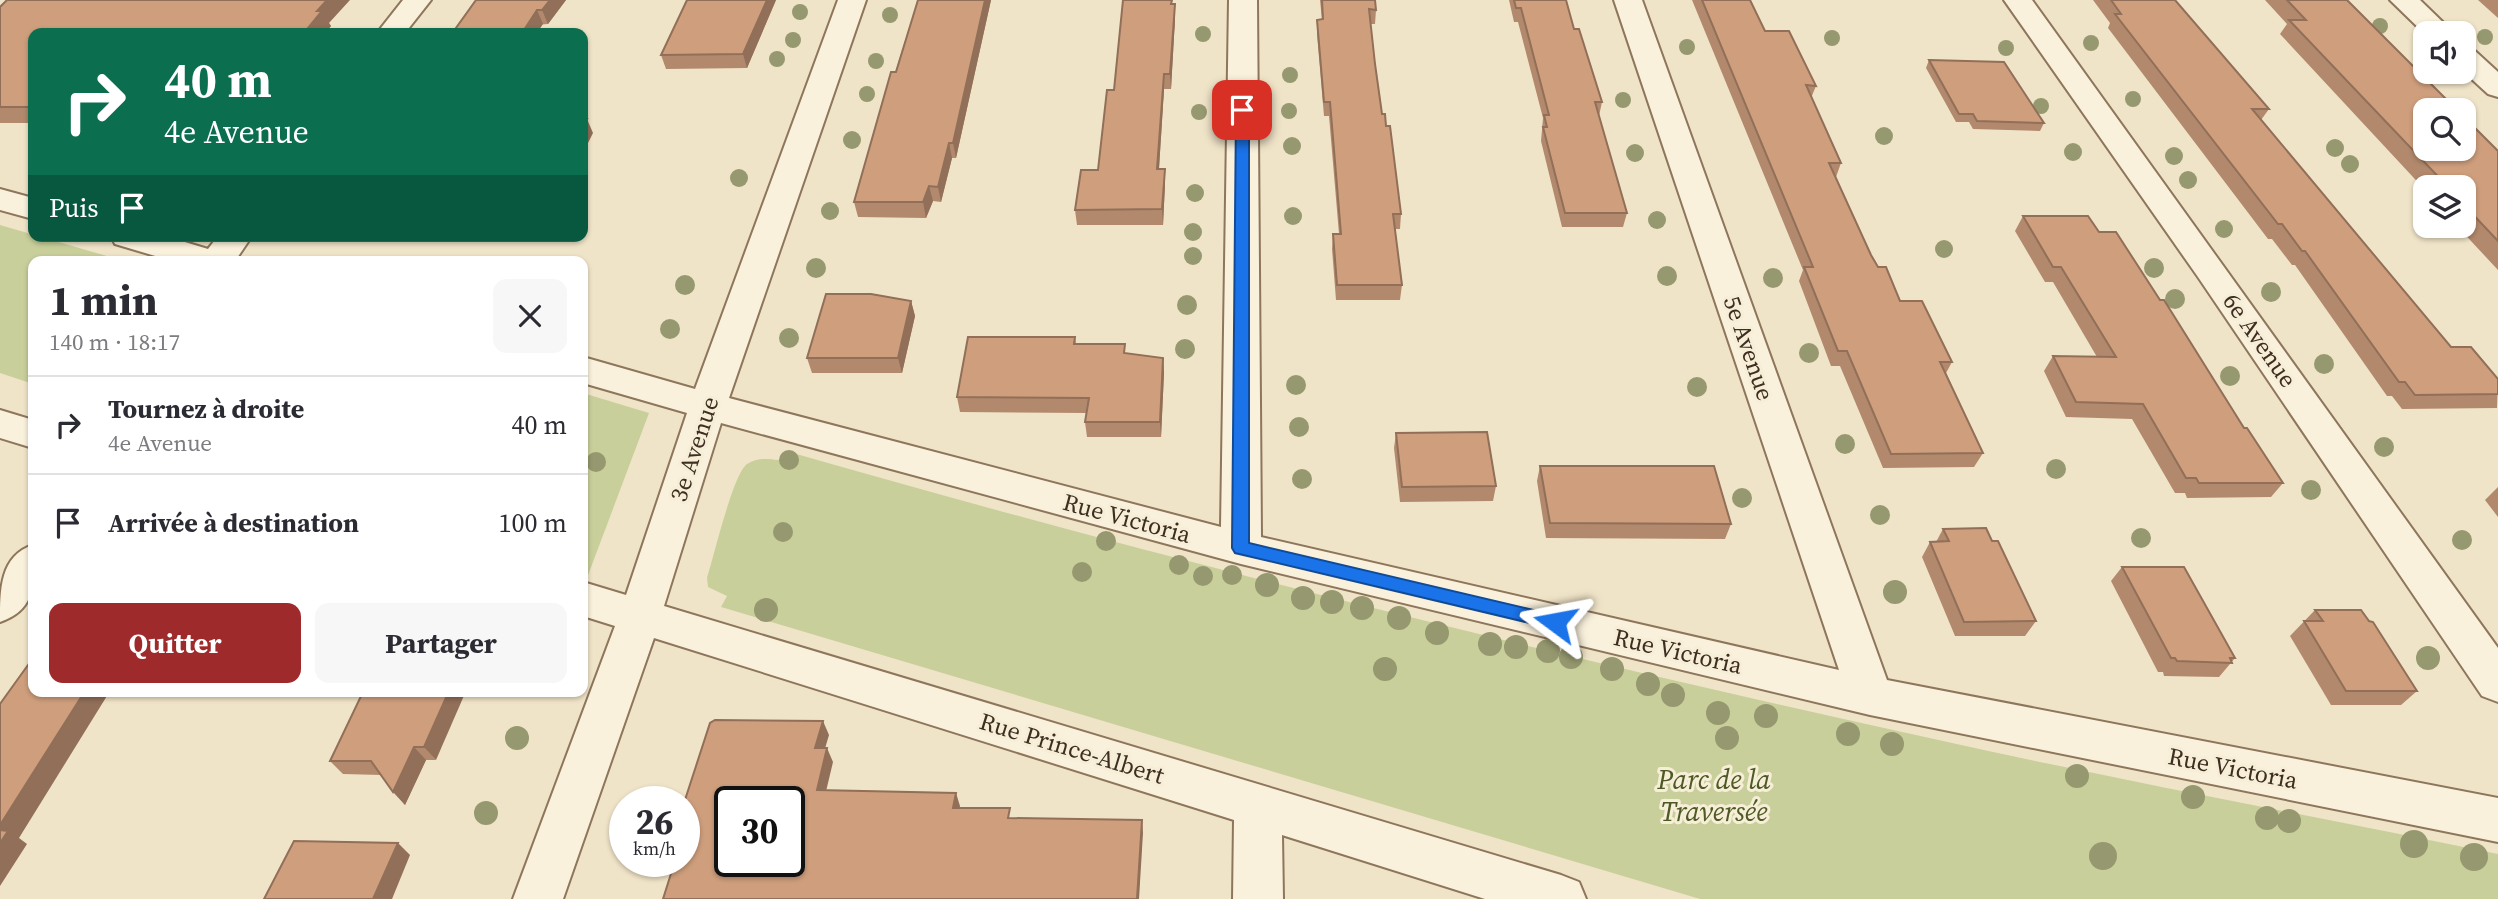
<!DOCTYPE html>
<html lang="fr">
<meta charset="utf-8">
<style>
body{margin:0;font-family:"Source Serif 4",serif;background:#f7f7f7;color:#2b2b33;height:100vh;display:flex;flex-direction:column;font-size:26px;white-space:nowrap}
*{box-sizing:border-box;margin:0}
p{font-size:23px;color:#7c7c81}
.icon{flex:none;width:38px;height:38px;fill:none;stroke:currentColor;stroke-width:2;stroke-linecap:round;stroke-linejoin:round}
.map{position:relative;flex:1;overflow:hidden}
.panel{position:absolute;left:28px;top:256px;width:560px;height:441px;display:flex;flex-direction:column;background:#fff;border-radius:14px;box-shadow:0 2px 5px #0004}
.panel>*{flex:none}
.banner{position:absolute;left:28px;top:28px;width:560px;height:214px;border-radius:14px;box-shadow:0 2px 5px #0004;background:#0b6e4f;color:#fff;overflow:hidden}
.fabs{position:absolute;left:2413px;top:21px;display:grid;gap:14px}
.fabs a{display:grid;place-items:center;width:63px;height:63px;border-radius:14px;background:#fff;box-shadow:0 2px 5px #0004;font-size:35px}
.speed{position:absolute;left:609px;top:786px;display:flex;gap:14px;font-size:35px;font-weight:700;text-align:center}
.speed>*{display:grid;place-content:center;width:91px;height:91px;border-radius:50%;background:#fff;box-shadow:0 2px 5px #0004;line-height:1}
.speed small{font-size:18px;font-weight:400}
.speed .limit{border:4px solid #111;border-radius:10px;background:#fff;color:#111}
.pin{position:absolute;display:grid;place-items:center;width:60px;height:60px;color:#fff;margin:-30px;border-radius:14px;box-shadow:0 4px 10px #0006}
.me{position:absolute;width:77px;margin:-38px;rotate:283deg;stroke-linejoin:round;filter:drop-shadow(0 0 5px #0008)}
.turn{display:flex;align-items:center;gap:24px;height:147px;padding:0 21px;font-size:32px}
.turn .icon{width:91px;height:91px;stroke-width:2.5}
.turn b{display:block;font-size:49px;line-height:60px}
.then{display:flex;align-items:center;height:66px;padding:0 21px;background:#0003;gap:14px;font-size:26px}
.round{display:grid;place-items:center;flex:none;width:74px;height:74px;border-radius:14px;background:#f7f7f7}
.head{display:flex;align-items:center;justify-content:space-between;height:119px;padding:0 21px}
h1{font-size:42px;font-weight:700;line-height:52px}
.button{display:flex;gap:14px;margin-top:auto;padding:14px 21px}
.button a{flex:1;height:80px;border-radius:14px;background:#9e2a2b;color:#fff;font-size:28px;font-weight:700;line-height:80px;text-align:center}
.button a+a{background:#f7f7f7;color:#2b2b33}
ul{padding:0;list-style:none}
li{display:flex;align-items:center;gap:21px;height:98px;padding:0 21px;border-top:2px solid #e1e1e2}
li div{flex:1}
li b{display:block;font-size:26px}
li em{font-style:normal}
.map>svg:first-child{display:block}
.green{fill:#c9cf9b}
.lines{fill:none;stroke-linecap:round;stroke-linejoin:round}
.minor-casing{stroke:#8d765c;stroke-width:4}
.minor{fill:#faf1dc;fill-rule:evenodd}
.tree{fill:#96986f}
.wall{fill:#b2896c}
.shaded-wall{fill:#916f58}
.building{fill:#cf9f7d;stroke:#916f58;stroke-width:2;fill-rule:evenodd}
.route{fill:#1a73e8;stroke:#114b97;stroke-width:2}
.labels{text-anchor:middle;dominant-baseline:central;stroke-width:6;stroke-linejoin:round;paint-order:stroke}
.street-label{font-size:24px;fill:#3d2e20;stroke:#f7eed8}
.near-park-label{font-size:28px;font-style:italic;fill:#4d5a26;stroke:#f7eed8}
</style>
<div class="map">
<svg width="2498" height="899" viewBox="0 0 2498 899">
<rect width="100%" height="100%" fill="#f0e4c8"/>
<!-- green -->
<g class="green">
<polygon points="0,225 124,261 33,261 33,384 0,373"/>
<polygon points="583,393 649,413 587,578 583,576"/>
<path d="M786,451c382,110 769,205 1157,290 185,41 370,75 555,113v45h-798l-979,-292 6,-11 -19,-9 -1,-9c7,-22 26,-104 40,-114 10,-7 21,-5 32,-4z"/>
</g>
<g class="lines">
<!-- minor casing -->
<g class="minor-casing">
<g id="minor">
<polygon points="403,0 431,0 405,33 377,33"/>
<polygon points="838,0 866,0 729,398 1221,527 1229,0 1257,0 1261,537 1839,670 1614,0 1642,0 1887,680 2498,798 2498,842 1870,715 1241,564 721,423 664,606 1561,875 1579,882 1586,899 1485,899 1282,835 1283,899 1233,899 1234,820 654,638 563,899 513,899 615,626 583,616 583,582 626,595 687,413 583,383 583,357 695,389"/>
<polygon points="2004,0 2032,0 2498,648 2498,702 2482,696 2198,277"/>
<polygon points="2390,0 2420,0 2454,33 2426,35"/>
<polygon points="2464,47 2474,50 2498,72 2498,97 2488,94 2464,72"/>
<polygon points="0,189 33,198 33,219 0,210"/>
<polygon points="111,236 165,236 208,249 218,236 252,236 235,261 172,261 115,244"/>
<polygon points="0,410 33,420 33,448 0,438"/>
<path d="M33,545c0,34 6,64 -33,77 0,-33 0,-66 33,-77z"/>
</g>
</g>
<!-- minor -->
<use href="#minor" class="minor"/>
</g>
<!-- trees -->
<g class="tree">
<circle cx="800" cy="12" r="8"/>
<circle cx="890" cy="15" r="8"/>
<circle cx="2380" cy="26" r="8"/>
<circle cx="1203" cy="34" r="8"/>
<circle cx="2485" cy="37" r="8"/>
<circle cx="1832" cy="38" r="8"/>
<circle cx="793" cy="40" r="8"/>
<circle cx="2091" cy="43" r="8"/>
<circle cx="1687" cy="47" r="8"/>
<circle cx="2006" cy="48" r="8"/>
<circle cx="777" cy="59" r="8"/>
<circle cx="876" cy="61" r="8"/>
<circle cx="1290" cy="75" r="8"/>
<circle cx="867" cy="94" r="8"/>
<circle cx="2133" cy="99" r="8"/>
<circle cx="1623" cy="100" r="8"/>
<circle cx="2041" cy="106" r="8"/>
<circle cx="1289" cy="111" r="8"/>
<circle cx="1199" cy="112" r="8"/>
<circle cx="1884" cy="136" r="9"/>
<circle cx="852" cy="140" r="9"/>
<circle cx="1292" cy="146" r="9"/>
<circle cx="2335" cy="148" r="9"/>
<circle cx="2073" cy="152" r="9"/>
<circle cx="1635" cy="153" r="9"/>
<circle cx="2174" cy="156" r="9"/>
<circle cx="2350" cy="164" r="9"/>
<circle cx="739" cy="178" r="9"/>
<circle cx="2188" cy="180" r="9"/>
<circle cx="1195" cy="193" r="9"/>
<circle cx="830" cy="211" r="9"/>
<circle cx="1293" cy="216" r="9"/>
<circle cx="1657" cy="220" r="9"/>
<circle cx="2224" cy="229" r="9"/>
<circle cx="1193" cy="232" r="9"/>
<circle cx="1944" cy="249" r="9"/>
<circle cx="1193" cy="256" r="9"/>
<circle cx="816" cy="268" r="10"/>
<circle cx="2154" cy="268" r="10"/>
<circle cx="1667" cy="276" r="10"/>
<circle cx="1773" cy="278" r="10"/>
<circle cx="685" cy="285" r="10"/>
<circle cx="2271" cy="292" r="10"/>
<circle cx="2175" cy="299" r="10"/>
<circle cx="1187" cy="305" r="10"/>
<circle cx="670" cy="329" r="10"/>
<circle cx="789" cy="338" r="10"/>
<circle cx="1185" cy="349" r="10"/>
<circle cx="1809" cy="353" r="10"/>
<circle cx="2324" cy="364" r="10"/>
<circle cx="2230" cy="376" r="10"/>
<circle cx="1296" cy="385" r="10"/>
<circle cx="1697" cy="387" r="10"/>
<circle cx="1299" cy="427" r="10"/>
<circle cx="1845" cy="444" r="10"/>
<circle cx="2384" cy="447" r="10"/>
<circle cx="789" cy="460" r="10"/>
<circle cx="596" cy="462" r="10"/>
<circle cx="2056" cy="469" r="10"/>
<circle cx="1302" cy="479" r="10"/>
<circle cx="2311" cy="490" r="10"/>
<circle cx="1742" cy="498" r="10"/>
<circle cx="1880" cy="515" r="10"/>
<circle cx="783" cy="532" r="10"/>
<circle cx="2141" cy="538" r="10"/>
<circle cx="2462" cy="540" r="10"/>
<circle cx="1106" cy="541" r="10"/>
<circle cx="1179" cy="565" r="10"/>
<circle cx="1082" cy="572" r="10"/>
<circle cx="1232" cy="575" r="10"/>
<circle cx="1203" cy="576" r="10"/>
<circle cx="1267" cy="585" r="12"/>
<circle cx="1895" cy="592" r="12"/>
<circle cx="1303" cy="598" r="12"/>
<circle cx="1332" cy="602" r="12"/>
<circle cx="1362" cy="608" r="12"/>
<circle cx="766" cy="610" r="12"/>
<circle cx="1399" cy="618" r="12"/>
<circle cx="1437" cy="633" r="12"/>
<circle cx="1490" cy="644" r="12"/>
<circle cx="1516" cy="647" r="12"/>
<circle cx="1548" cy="651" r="12"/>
<circle cx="1571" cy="657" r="12"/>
<circle cx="2428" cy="658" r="12"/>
<circle cx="1385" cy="669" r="12"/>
<circle cx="1612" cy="669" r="12"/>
<circle cx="1648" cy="684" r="12"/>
<circle cx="1673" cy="695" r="12"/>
<circle cx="1718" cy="713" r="12"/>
<circle cx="1766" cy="716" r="12"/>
<circle cx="1848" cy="734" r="12"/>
<circle cx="517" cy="738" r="12"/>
<circle cx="1727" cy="738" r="12"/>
<circle cx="1892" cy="744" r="12"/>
<circle cx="2077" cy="776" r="12"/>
<circle cx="2193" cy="797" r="12"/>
<circle cx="486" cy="813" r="12"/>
<circle cx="2267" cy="818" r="12"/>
<circle cx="2289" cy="821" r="12"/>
<circle cx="2414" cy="844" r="14"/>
<circle cx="2103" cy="856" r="14"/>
<circle cx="2474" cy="857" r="14"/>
</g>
<!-- wall -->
<g class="wall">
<polygon points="476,0 566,0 548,24 453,32"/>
<polygon points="776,0 747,68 666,69 661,55"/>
<polygon points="918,0 991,0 956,158 952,158 941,202 933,201 926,218 858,217 854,202"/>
<polygon points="1320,0 1375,0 1376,10 1375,24 1370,24 1375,64 1382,114 1386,126 1401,214 1400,229 1395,229 1402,285 1400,300 1336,300 1332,249 1333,234 1339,234 1329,116 1324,116 1317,34 1317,20 1322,20"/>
<polygon points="1509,0 1566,0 1574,29 1602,102 1599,116 1627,213 1623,227 1562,227 1541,141 1543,118 1518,22 1514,22"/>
<polygon points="1692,0 1750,0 1765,31 1816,86 1811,98 1841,163 1836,177 1871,255 1878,267 1900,301 1952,362 1946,373 1983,453 1974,467 1883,468 1840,366 1831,366 1799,281 1803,270"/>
<polygon points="2093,0 2175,0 2269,109 2261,120 2451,347 2498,379 2497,408 2402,409 2392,396 2387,396 2295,265 2292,265 2272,239 2268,239 2108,28 2110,23"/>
<polygon points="2265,0 2347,0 2498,151 2498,270 2457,226 2464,226 2464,187 2426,187 2426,191 2280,34 2287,24"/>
<polygon points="2478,0 2498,0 2498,18"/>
<polygon points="1174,4 1175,19 1171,89 1164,89 1159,169 1165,169 1165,184 1163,225 1077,225 1075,210 1098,170"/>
<polygon points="0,7 329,23 331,26 325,33 33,33 33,123 0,123"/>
<polygon points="1929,60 2044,123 2040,131 1973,129 1969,122 1956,122 1926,68"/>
<polygon points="2023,216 2099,232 2283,483 2271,497 2187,498 2185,493 2175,493 2132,419 2066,417 2044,371 2053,356 2097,357 2053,282 2045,282 2015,231"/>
<polygon points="911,301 915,316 902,373 812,373 807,358"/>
<polygon points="1075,337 1076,344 1126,354 1163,358 1164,373 1161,437 1087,437 1085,422 1087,413 960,412 957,397"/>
<polygon points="1396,433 1496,486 1493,501 1400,502 1394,448"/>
<polygon points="1540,466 1731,524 1725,539 1546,538 1537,481"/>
<polygon points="2498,487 2498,517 2485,500"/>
<polygon points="1943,529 1992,541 2036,621 2025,636 1955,636 1922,557 1930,542 1936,542"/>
<polygon points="2122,567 2235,658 2219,677 2164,676 2163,672 2158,672 2111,581"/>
<polygon points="2315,610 2417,691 2401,705 2331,705 2290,636"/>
<polygon points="377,691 436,760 426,760 405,805 381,775 343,774 330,761"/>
</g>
<!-- shaded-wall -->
<g class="shaded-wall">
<polygon points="327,0 350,0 329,23 331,26 325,33 304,33 317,11"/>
<polygon points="550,0 566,0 548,24 542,10"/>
<polygon points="767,0 776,0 747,68 743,54"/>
<polygon points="985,0 991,0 956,158 953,143"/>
<polygon points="1175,4 1175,19 1171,89 1170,74"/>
<polygon points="537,10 543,24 537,33 522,33"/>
<polygon points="1164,74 1164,89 1158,184 1157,169"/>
<polygon points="33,102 33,112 29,107"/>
<polygon points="587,119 593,133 583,153 583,127"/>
<polygon points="949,143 952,158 941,202 938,187"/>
<polygon points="1165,169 1165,184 1163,225 1162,209"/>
<polygon points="929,186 933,201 926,218 923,202"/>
<polygon points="911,301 915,316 902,373 898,358"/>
<polygon points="1163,358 1164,373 1161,437 1160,422"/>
<polygon points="85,691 110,691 19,838 27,844 0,886 0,825"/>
<polygon points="449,691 466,691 436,760 424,747"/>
<polygon points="823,721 829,735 821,762 815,748"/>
<polygon points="414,747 426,760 405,805 393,792"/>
<polygon points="827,748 833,762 823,804 817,790"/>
<polygon points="956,793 960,806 957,821 953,808"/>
<polygon points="1142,820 1143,833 1139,899 1137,899"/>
<polygon points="398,843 410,855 392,899 373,899"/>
</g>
<!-- building -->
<g class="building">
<polygon points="7,0 327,0 317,11 322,11 304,33 231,33 233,32 33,33 33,102 29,107 0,107 0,7"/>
<polygon points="476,0 550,0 542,10 537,10 522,33 446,33 453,32"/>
<polygon points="687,0 767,0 743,54 661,55"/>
<polygon points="918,0 985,0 953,143 949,143 938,187 929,186 923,202 854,202 891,72 896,72"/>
<polygon points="1123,0 1172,0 1171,4 1175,4 1170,74 1164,74 1157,169 1165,169 1162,209 1075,210 1081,170 1098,170 1107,90 1114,90"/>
<polygon points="1322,0 1375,0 1376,10 1369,9 1375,64 1382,114 1385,114 1386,126 1390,126 1401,214 1393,214 1402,285 1337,285 1333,234 1341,234 1330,102 1324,102 1317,20 1323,19"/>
<polygon points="1514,0 1566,0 1574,29 1579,29 1602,102 1595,102 1627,213 1565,213 1543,127 1547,127 1544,115 1549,115 1521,8 1516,8"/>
<polygon points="1702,0 1750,0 1765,31 1789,31 1816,86 1806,85 1841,163 1829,163 1871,255 1878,267 1886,267 1900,301 1922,301 1952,362 1940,362 1983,453 1891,454 1847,351 1838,351 1804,267 1813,267"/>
<polygon points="2111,0 2175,0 2269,109 2252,109 2451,347 2471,347 2498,379 2498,394 2415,395 2405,382 2399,382 2305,251 2302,251 2282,224 2278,224 2115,14 2121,14"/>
<polygon points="2287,0 2347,0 2457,110 2426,110 2426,149 2464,149 2464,117 2498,151 2498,241 2464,205 2464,187 2448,187 2289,20 2306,20"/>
<polygon points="1929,60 2004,62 2044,123 1977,121 1973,114 1959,114"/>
<polygon points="583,119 587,119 583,127"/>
<polygon points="2023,216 2088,216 2099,232 2116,232 2160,300 2164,300 2244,428 2247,428 2283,483 2199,483 2196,478 2186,478 2143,404 2076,402 2053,356 2116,357 2061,267 2053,267"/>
<polygon points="826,294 871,294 911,301 898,358 807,358"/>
<polygon points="968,337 1075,337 1074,344 1125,344 1124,353 1163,358 1160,422 1085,422 1089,398 957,397"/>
<polygon points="1487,432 1496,486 1402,487 1396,433"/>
<polygon points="1540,466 1714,466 1731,524 1550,523"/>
<polygon points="1986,528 1992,541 1998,541 2036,621 1964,622 1930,542 1949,541 1943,529"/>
<polygon points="2122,567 2184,567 2235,658 2230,658 2232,663 2177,661 2175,658 2171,658"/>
<polygon points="2315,610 2361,610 2369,621 2373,622 2417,691 2346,691 2304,621 2323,621"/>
<polygon points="33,658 33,691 85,691 0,825 0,704"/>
<polygon points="377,691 449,691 424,747 414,747 393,792 371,761 330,761 362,694 376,694"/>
<path d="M715,720l108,1 -8,27h12l-10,42 139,3 -3,15h57l-2,10 134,2 -5,79h-474l12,-38h9v-58l26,-80zM730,802h59v59h-59z"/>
<polygon points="0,830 8,831 0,843"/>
<polygon points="294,841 398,843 373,899 264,899"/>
</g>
<!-- route -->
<polygon class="route" points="1242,106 1249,110 1249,543 1555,615 1562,617 1564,622 1562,627 1555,629 1235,553 1232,548 1236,110"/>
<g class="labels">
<!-- street labels -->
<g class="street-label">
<text transform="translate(2260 340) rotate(55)">6e Avenue</text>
<text transform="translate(1749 348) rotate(71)">5e Avenue</text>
<text transform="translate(694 449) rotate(-72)">3e Avenue</text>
<text transform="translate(1127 518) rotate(15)">Rue Victoria</text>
<text transform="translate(1678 651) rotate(13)">Rue Victoria</text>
<text transform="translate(1072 748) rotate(17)">Rue Prince-Albert</text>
<text transform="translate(2233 768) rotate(11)">Rue Victoria</text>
</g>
<!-- near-park labels -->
<g class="near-park-label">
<text x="1714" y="779">Parc de la<tspan x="1714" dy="32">Traversée</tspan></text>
</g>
</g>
</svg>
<div class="fabs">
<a><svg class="icon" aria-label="sound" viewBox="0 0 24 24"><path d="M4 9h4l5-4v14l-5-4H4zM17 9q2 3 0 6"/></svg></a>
<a><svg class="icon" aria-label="search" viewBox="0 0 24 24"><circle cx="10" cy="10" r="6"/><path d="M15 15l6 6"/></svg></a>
<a><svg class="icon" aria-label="layers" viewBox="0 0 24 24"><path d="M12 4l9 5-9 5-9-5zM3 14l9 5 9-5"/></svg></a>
</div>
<div class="speed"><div>26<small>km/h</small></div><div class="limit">30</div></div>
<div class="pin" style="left:1242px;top:110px;background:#d93025"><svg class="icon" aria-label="arrive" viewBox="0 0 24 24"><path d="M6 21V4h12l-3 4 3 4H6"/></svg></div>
<svg class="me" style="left:1555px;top:622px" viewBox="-20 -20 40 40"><path d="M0-17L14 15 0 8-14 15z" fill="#1a73e8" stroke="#fff" stroke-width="4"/></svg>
<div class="banner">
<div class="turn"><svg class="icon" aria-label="right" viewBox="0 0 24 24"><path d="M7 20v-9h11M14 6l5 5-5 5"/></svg><div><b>40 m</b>4e Avenue</div></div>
<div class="then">Puis<svg class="icon" aria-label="arrive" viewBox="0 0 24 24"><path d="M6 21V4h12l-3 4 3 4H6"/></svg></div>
</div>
<section class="panel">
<div class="head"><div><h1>1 min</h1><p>140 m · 18:17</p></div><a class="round"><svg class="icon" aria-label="close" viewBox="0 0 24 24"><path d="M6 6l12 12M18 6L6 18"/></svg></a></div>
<ul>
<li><svg class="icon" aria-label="right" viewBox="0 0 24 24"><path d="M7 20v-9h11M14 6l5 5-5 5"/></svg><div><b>Tournez à droite</b><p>4e Avenue</p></div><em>40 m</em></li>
<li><svg class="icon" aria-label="arrive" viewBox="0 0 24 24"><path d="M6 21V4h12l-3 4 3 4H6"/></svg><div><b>Arrivée à destination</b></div><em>100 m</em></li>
</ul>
<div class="button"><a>Quitter</a><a>Partager</a></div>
</section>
</div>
